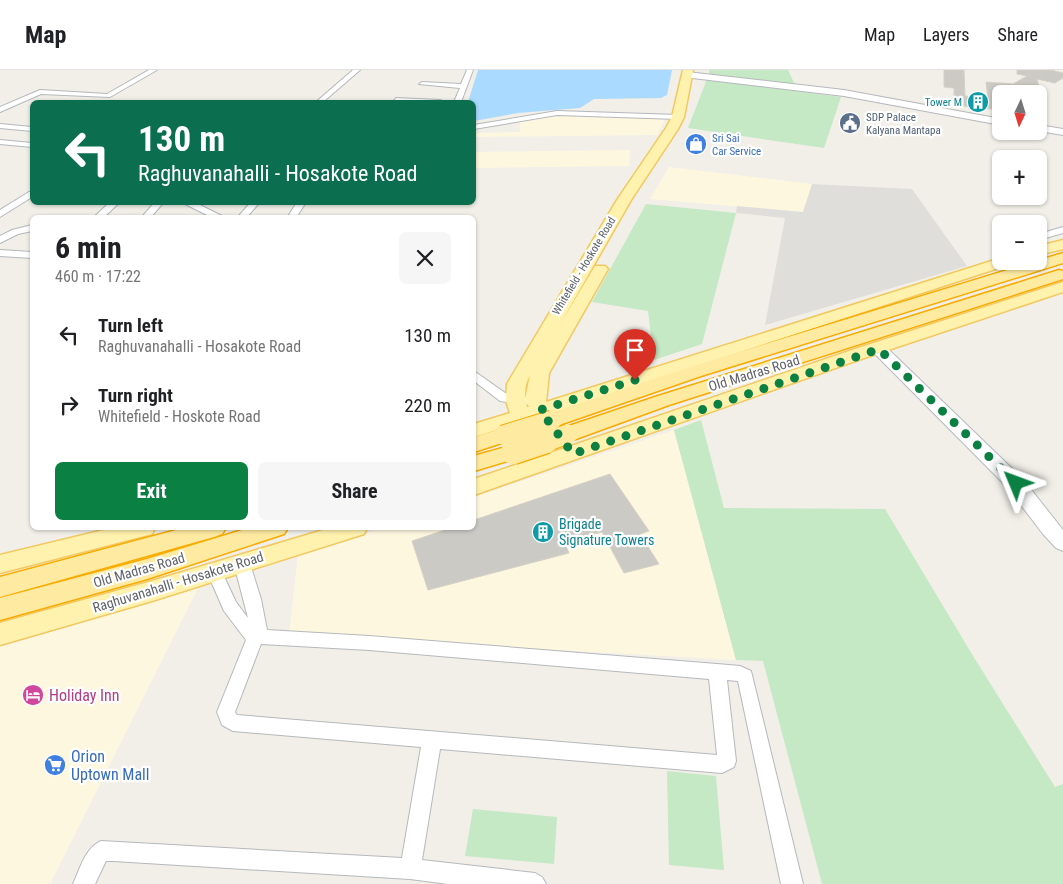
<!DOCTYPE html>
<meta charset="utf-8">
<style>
body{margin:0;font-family:"Roboto Condensed",sans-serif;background:#f6f6f6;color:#202124;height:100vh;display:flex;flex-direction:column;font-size:19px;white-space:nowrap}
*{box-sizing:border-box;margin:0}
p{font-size:16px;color:#757577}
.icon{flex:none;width:28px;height:28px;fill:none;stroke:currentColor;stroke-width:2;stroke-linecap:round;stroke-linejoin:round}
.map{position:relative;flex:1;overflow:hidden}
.side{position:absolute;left:30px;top:145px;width:446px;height:315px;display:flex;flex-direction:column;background:#fff;border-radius:8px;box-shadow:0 1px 4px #0004}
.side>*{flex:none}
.hud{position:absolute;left:30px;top:30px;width:446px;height:105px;border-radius:8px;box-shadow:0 1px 4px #0004;background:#0b6e4f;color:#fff;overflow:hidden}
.needle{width:32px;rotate:184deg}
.buttons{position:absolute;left:992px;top:15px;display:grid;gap:10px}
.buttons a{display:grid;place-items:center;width:55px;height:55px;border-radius:8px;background:#fff;box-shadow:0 1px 4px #0004;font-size:25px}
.pin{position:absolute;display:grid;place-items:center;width:42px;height:42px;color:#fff;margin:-51px -21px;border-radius:50% 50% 50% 0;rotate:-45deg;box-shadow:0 0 5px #0007}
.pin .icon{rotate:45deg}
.me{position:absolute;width:55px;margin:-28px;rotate:314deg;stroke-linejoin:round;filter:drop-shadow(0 0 4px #0008)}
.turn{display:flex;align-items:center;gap:18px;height:105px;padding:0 25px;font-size:22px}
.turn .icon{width:65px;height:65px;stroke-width:2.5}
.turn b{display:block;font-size:35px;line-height:42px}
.round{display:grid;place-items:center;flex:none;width:52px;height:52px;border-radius:8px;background:#f6f6f6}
.head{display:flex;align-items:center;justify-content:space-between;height:85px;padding:0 25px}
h1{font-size:30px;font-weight:700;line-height:38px}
.primary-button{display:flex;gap:10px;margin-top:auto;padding:10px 25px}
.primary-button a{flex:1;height:58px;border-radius:8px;background:#0b8043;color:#fff;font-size:20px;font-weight:700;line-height:58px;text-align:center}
.primary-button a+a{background:#f6f6f6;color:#202124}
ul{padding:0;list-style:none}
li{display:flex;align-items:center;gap:15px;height:70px;padding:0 25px}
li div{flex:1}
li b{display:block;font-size:19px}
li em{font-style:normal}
header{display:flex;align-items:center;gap:30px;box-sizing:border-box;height:70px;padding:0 25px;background:#fff;border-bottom:1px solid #e0e0e0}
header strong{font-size:24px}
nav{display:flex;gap:28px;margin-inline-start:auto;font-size:18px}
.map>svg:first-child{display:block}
.commercial{fill:#fef7e0}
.industrial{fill:#e0deda}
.green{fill:#c5e8c5}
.water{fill:#aadaff}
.building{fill:#cccac5;stroke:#d6d1c6}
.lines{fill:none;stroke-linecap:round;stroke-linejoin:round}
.minor-casing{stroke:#b5b8bc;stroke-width:2}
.tertiary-casing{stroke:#b5b8bc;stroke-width:2}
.secondary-casing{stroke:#b6babf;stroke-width:2}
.primary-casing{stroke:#f2c960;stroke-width:3}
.trunk-casing{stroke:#f9ab00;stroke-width:3}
.minor{fill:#fff;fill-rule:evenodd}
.tertiary{fill:#fff;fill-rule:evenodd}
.secondary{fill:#fff;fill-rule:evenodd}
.primary{fill:#fff2af;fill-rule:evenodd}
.trunk{fill:#feeaa1;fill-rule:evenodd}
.trunk-bridge-far1-casing{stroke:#f9ab00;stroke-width:21;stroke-linecap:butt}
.trunk-bridge-casing{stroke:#f9ab00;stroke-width:27;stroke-linecap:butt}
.trunk-bridge-far1{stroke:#feeaa1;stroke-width:19}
.trunk-bridge{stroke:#feeaa1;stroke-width:24}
.route{stroke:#0b8043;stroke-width:9;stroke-dasharray:0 16.2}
.labels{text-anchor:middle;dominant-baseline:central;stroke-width:4.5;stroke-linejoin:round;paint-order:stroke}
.far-culture-label{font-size:11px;fill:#0d838f;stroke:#fff;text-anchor:end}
.far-service-label{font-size:11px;fill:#4e5e75;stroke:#fff;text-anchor:start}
.far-shop-label{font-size:11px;fill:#366cbe;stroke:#fff;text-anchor:start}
.far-street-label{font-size:11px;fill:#5f6368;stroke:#fff}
.street-label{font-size:14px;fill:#5f6368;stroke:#fff}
.culture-label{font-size:14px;fill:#0d838f;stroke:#fff;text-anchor:start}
.near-hotel-label{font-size:16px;fill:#b23c85;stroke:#fff;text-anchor:start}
.near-shop-label{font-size:16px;fill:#366cbe;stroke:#fff;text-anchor:start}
</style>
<header>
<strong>Map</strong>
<nav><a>Map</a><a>Layers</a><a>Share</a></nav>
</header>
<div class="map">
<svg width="1063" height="814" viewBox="0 0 1063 814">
<rect width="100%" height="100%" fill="#f1efe8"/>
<!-- commercial -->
<g class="commercial">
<polygon points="577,45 666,47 657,65 474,67 474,63 520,62 520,50 548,46"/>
<polygon points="630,80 629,96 474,98 474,82"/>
<polygon points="669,97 812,114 803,142 650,129"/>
<polygon points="674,360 736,590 289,565 298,485 382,458 474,458 474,427"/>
<polygon points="198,518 50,814 0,814 0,577"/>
</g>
<!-- industrial -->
<polygon class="industrial" points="812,114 912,119 967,196 765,255 785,148 736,143 737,136 803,142"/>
<!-- green -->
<g class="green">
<polygon points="709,0 788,0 795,15 709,4"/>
<polygon points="707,9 841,27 824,78 688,58"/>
<polygon points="646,134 736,143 702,274 654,290 648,241 592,232"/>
<polygon points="701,350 724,438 885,439 973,586 1055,717 1063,714 1063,814 822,814 763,591 736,590 674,360"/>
<polygon points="667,701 716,706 724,800 669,795"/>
<polygon points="473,739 557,747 554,794 465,786"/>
</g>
<!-- water -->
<polygon class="water" points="478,0 672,0 667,25 661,28 594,29 580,38 518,43 474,51 474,32 468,32"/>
<!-- building -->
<g class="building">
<polygon points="944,0 964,0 965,26 988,29 986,12 1013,14 1027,6 1017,4 1017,0 1051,0 1063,3 1063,8 1055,13 1037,9 1041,24 1001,24 1001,40 954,35 954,18 944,17"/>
<polygon points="610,404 649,461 640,464 659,494 624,503 602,462 564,472 569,483 428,520 412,471 451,458 474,458 474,450"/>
</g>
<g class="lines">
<!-- minor casing -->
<g class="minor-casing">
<g id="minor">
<polygon points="149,0 157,0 110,27 41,24 0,42 0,37 40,20 107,24"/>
<polygon points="353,0 360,0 323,32 316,32"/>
<polygon points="467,0 473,0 461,32 454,32 460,18 419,14 422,12 461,14"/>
<polygon points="396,28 440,30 444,32 394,31"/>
<polygon points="557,41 678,45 682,47 678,49 557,45 474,59 474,55"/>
<polygon points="0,54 32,57 32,61 0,58"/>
<polygon points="0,70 32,73 32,77 0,74"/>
<polygon points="29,122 32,122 32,127 0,147 0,140"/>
<polygon points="110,132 120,132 103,148 93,148"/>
<polygon points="155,132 164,132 150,148 141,148"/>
<polygon points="181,132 194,132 226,148 213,148"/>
<polygon points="251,132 260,132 246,148 237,148"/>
<polygon points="297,132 306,132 296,148 287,148"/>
<polygon points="32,155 32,161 18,164 0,173 0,166 12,160"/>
<polygon points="1063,157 1063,163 1039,170 1039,164"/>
<polygon points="0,180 32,182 32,188 0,186"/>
<polygon points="474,301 508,325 529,328 531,331 525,335 500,331 474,311"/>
<path d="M242,488l5,2 3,4 11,35 6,31 102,6 348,28 23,2 11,5 52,213h-22l-43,-203 -11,-1 9,81 -2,6 -12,6 -282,-24 -18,111 113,13 7,4 4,7h-98l-38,-5 -297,-18h-7l-11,23h-22c7,-15 12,-36 28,-43l301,17 19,-111 -188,-16 -11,-6 -5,-13 29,-72 -22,-29 -17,-39 3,-4 5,-2 5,2 16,34 12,16 -14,-54 3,-4zM261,574l108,6 340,29 8,76 -480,-40 -2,-3z"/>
</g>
</g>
<!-- tertiary casing -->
<g class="tertiary-casing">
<g id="tertiary">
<polygon points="687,2 844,20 1001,49 1001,55 844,26 684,7 684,3"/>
<polygon points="1039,55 1063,59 1063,65 1039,61"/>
</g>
</g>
<!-- secondary casing -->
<g class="secondary-casing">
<polygon id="secondary" points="879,274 885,276 1022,408 1063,460 1063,481 1056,478 1043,464 1008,418 873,282 871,279 873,276"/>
</g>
<!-- primary casing -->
<g class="primary-casing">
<g id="primary">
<path d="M683,0h10l-9,47 -6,12 -47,71 -72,126 36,-60h10l3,3 -59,104 -3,29 455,-144v3h12l-2,3 -459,149 5,7 -3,4 -7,2 -7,-2 -4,-6 -3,1 5,8 -3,5 -7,1 -7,-1 -5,-8 -42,13v-13l36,-11 -4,-12 1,-17 110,-184 49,-72 6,-11zM530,305l-5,25 4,7h-2c-3,-12 -3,-21 3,-32z"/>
<polygon points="1063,170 1063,179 1039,185 1039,176"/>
<polygon points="1063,212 1063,222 864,288 474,425 474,409 852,280"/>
<polygon points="112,458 155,458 152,464 144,466 0,503 0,485"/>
<polygon points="330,458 367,458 364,464 152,531 0,575 0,553 152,511"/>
</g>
</g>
<!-- trunk casing -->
<g class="trunk-casing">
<g id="trunk">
<polygon points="1063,183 1063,193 701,306 559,355 552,357 545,355 542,350 545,345 687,298"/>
<polygon points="1059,200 1063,201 1063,209 669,335 576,369 568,371 560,369 557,364 560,359 655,327"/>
<polygon points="503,358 511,360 514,365 511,370 474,382 474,367"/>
<polygon points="513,375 521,377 524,382 521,387 474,401 474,386"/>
<polygon points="184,458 226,458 222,464 214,467 0,527 0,507"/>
<polygon points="249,458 288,458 284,464 147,509 0,550 0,528 147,489"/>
</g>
</g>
<!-- minor -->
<use href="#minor" class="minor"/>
<!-- tertiary -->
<use href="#tertiary" class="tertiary"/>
<!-- secondary -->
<use href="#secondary" class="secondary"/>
<!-- primary -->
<use href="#primary" class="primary"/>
<!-- trunk -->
<use href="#trunk" class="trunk"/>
<!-- trunk-bridge-far1 casing -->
<g class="trunk-bridge-far1-casing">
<g id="trunk-bridge-far1">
<polyline points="503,365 552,350"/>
<polyline points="542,373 568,364"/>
</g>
</g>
<!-- trunk-bridge casing -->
<g class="trunk-bridge-casing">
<polyline id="trunk-bridge" points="513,382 546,371"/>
</g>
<!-- trunk-bridge-far1 -->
<use href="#trunk-bridge-far1" class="trunk-bridge-far1"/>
<!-- trunk-bridge -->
<use href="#trunk-bridge" class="trunk-bridge"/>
</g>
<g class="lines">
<!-- route -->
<polyline class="route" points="635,310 540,340 573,384 879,279 1016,413"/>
</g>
<!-- icons -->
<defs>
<g id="building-disc" transform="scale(1.125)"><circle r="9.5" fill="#0f9aa8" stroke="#fff"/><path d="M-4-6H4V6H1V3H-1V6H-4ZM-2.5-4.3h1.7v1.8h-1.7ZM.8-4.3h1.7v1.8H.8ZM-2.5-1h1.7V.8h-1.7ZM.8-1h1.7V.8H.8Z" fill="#fff"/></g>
<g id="civic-disc" transform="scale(1.125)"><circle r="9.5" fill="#5c6f8a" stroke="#fff"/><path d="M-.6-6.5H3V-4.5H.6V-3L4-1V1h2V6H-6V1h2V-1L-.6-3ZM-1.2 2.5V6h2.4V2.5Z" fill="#fff"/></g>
<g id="shop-disc" transform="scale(1.125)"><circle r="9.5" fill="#3f7fe0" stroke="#fff"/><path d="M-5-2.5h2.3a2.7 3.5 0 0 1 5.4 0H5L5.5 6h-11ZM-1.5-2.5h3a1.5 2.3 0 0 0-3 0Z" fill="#fff"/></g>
<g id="hotel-disc" transform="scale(1.125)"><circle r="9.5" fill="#d1479c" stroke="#fff"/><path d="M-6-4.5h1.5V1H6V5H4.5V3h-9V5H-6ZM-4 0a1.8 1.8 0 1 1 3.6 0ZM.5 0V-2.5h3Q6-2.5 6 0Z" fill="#fff"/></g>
<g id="supermarket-disc" transform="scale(1.125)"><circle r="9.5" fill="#3f7fe0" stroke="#fff"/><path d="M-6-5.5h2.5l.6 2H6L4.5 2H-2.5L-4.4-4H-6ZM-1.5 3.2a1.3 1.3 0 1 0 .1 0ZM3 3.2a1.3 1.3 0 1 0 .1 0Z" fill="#fff"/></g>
</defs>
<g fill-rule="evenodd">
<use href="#building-disc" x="978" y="32"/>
<use href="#civic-disc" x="850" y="53"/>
<use href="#shop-disc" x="696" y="74"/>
<use href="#building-disc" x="543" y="462"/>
<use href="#hotel-disc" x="33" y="625"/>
<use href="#supermarket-disc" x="55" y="695"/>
</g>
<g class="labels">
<!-- far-culture labels -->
<g class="far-culture-label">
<text x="962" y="32">Tower M</text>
</g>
<!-- far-service labels -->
<g class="far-service-label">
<text x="866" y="47">SDP Palace<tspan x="866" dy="13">Kalyana Mantapa</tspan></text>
</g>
<!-- far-shop labels -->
<g class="far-shop-label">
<text x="712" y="68">Sri Sai<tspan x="712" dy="13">Car Service</tspan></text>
</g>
<!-- far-street labels -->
<g class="far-street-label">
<text transform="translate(584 196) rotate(-59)">Whitefield - Hoskote Road</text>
</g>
<!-- street labels -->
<g class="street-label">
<text transform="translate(754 303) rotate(-17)">Old Madras Road</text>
<text transform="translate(139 500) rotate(-16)">Old Madras Road</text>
<text transform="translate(178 512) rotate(-17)">Raghuvanahalli - Hosakote Road</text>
</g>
<!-- culture labels -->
<g class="culture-label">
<text x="559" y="454">Brigade<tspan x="559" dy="16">Signature Towers</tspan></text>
</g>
<!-- near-hotel labels -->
<g class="near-hotel-label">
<text x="49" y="625">Holiday Inn</text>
</g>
<!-- near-shop labels -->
<g class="near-shop-label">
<text x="71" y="686">Orion<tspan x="71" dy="18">Uptown Mall</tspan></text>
</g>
</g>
</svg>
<div class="buttons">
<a><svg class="needle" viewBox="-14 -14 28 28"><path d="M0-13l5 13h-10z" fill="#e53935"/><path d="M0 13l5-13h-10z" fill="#757577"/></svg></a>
<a>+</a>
<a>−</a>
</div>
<div class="pin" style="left:635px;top:310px;background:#d93025"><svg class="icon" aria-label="arrive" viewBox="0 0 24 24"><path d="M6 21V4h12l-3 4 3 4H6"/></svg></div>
<svg class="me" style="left:1016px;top:413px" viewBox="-20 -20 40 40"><path d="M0-17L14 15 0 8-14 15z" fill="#0b8043" stroke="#fff" stroke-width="4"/></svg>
<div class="hud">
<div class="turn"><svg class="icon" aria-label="left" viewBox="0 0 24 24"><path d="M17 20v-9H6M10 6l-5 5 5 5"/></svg><div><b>130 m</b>Raghuvanahalli - Hosakote Road</div></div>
</div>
<section class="side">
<div class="head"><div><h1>6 min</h1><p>460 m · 17:22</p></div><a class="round"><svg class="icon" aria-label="close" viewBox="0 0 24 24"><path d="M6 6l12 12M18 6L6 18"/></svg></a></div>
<ul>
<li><svg class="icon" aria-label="left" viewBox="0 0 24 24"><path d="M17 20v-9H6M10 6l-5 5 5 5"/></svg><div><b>Turn left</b><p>Raghuvanahalli - Hosakote Road</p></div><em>130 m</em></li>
<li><svg class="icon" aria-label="right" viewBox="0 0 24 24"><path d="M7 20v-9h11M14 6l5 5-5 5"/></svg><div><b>Turn right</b><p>Whitefield - Hoskote Road</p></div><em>220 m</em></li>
</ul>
<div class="primary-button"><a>Exit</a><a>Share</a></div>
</section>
</div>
